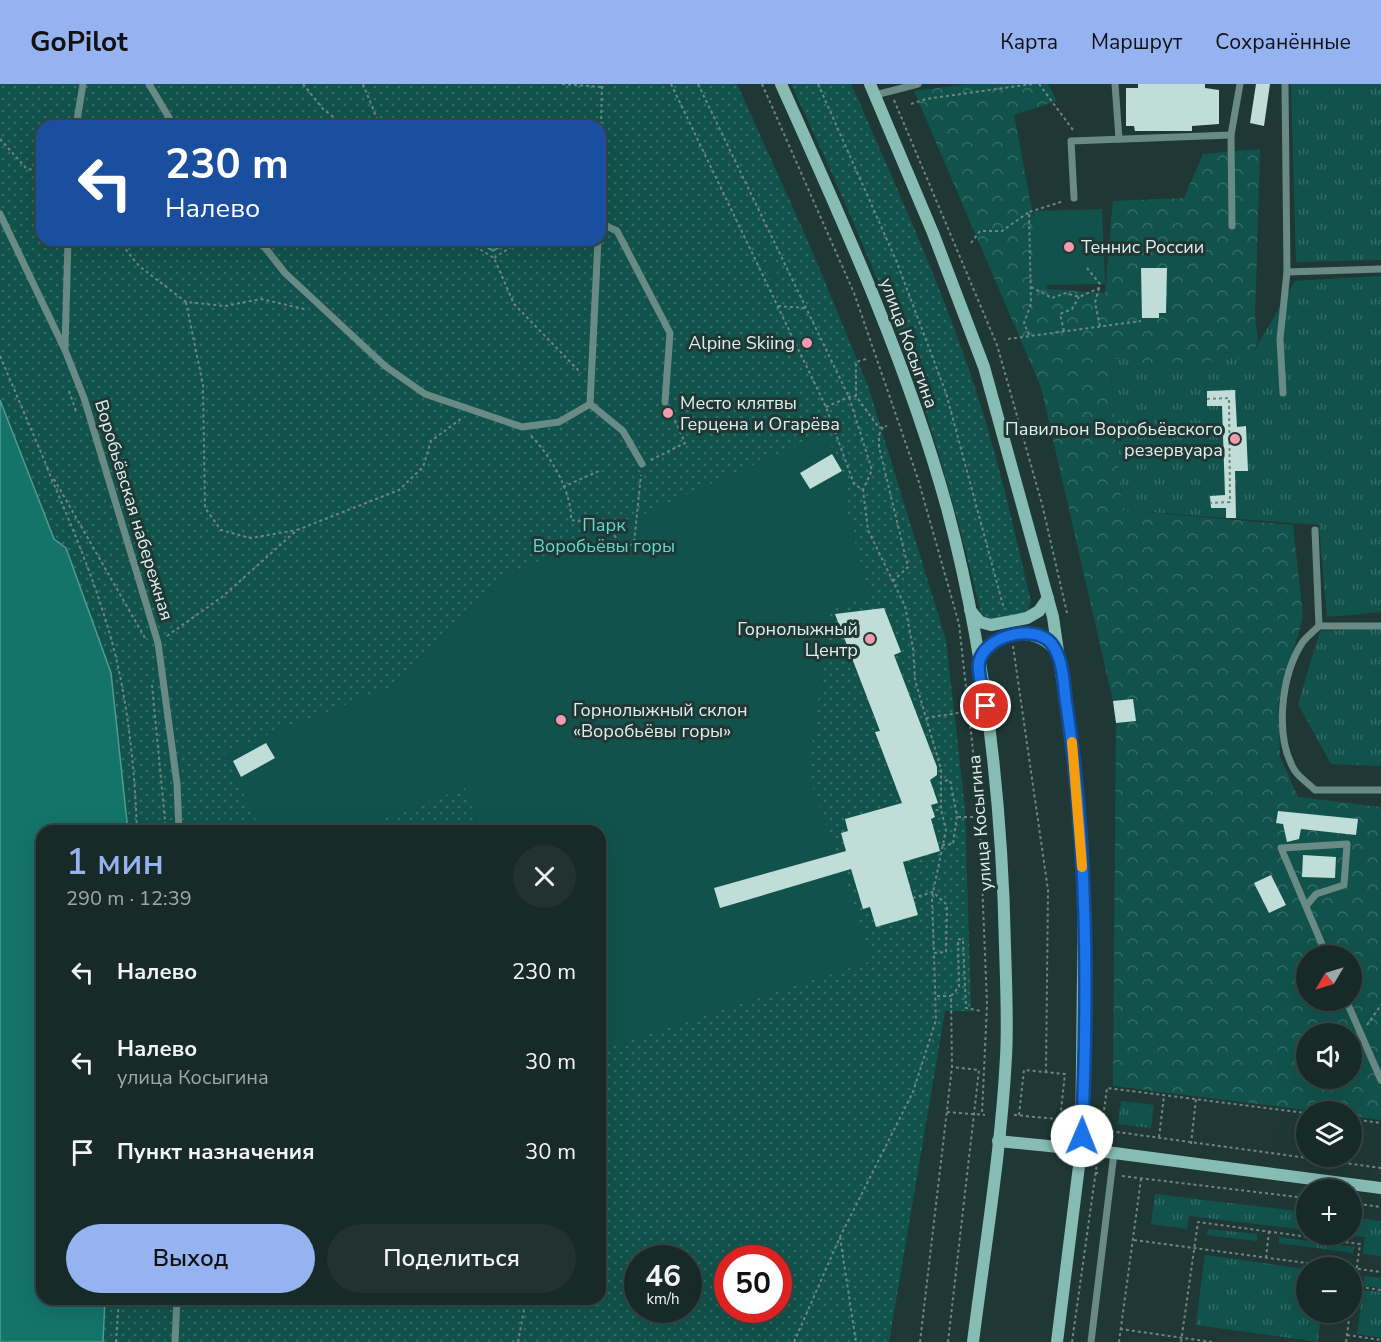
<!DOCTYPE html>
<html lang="ru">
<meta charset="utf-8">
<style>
body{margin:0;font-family:"Nunito Sans",sans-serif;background:#213230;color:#f1f3f6;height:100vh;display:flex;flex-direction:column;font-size:22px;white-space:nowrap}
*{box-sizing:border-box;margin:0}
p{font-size:20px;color:#9fa7a8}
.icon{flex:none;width:33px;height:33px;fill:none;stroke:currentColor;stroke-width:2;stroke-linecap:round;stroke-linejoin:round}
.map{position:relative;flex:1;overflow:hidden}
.panel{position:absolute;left:36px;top:741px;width:570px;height:480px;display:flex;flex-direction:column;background:#182a28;border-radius:18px;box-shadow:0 6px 24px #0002,0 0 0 2px #364645}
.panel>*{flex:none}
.guide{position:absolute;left:36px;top:36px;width:570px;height:126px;border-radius:18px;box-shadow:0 6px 24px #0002,0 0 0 2px #364645;background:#1a4fa0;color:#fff;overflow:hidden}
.needle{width:39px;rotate:232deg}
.tools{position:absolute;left:1296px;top:861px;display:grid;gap:12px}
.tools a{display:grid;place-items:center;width:66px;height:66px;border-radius:50%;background:#182a28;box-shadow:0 6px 24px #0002,0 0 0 2px #364645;font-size:30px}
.speed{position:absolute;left:624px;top:1161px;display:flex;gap:12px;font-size:30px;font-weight:700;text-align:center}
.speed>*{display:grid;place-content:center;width:78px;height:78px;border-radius:50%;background:#182a28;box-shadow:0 6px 24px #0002,0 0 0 2px #364645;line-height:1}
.speed small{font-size:15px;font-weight:400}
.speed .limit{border:9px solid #d22;background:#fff;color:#111}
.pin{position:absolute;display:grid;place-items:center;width:51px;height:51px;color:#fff;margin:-26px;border:3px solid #fff;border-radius:50%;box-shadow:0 2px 6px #0007}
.me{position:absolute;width:66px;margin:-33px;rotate:1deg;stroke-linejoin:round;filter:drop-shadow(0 0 4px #0008)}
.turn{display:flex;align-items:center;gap:21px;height:126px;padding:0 30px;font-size:27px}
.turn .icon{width:78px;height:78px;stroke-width:2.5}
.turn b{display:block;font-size:42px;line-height:51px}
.round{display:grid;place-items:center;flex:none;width:63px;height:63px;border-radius:32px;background:#213230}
.head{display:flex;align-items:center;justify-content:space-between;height:102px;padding:0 30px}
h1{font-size:36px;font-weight:600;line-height:45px;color:#95b2f1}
.action{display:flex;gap:12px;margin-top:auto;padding:12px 30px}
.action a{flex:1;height:69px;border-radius:36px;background:#95b2f1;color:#111;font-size:24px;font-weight:600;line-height:69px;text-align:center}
.action a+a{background:#213230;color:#f1f3f6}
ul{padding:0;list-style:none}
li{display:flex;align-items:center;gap:18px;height:90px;padding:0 30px}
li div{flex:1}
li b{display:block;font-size:22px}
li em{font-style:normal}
header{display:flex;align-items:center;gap:36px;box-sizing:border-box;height:84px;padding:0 30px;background:#95b2f1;color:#111}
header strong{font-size:28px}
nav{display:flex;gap:33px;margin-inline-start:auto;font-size:21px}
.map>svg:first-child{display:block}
.grass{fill:url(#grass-tufts)}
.forest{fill:url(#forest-crowns);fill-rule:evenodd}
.park{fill:url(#park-dots);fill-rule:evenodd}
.pitch{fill:#11534c}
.water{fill:#14746a;stroke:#519991;stroke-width:1.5}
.building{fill:#c1ddd8}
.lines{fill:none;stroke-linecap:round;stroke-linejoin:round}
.path{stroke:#708481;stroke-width:2;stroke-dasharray:3 3;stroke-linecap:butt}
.lane{stroke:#698a85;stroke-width:7}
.secondary{stroke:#86bcb4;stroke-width:12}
.route-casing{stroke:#114b97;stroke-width:15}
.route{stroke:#1a73e8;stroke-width:10}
.slow{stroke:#f59e0b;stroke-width:10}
.poi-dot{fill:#f29aae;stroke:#203835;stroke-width:2}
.labels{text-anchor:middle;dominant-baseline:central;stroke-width:6;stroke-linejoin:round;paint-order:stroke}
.poi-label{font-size:18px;fill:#e0eeeb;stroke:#203835;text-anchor:start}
.street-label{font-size:18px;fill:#e0eeeb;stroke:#203835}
.park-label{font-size:18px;fill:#5edccd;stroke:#203835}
</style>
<header>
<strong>GoPilot</strong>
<nav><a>Карта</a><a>Маршрут</a><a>Сохранённые</a></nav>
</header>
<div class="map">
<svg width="1381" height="1258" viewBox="0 0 1381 1258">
<defs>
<pattern id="grass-tufts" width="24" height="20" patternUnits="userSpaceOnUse" patternTransform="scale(1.5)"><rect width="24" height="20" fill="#11534c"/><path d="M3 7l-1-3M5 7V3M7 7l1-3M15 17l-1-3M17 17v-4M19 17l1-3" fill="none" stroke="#336c66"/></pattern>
<pattern id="forest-crowns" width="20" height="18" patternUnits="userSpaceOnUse" patternTransform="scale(1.5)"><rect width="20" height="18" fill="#11534c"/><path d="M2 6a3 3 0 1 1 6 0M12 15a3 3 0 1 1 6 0" fill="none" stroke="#336c66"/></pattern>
<pattern id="park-dots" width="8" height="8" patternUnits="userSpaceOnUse" patternTransform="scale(1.5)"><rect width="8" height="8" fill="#11534c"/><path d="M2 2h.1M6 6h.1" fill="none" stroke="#336c66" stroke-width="1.8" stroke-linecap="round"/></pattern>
</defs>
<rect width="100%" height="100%" fill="#203835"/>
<!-- grass -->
<g class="grass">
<polygon points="1291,0 1381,0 1381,176 1296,178"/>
<polygon points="1381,192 1381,528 1327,533 1319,441 1122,426 1110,275 1254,267 1295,197"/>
<polygon points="1381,545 1381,682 1331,680 1298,620 1320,547"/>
<polygon points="1121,1017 1154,1021 1151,1044 1118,1040"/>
<polygon points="1155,1110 1306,1128 1306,1146 1189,1132 1187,1145 1151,1140"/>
<polygon points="1352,1133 1381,1137 1381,1172 1363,1170 1365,1153 1342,1151 1352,1150"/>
<polygon points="1208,1145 1257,1150 1257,1157 1207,1151"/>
<polygon points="1279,1153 1354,1163 1353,1169 1279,1159"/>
<polygon points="1205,1171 1306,1185 1306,1228 1321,1229 1318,1258 1196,1241"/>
<polygon points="1364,1192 1381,1194 1381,1204 1363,1202"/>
<polygon points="1363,1206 1381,1208 1381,1254 1357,1250"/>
</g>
<!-- forest -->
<path class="forest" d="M968,0h80l9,17 -43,14 33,174 58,4 8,-92 71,-3 19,-44 57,-5 -5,168 3,23 -4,11h-4l-6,9 -12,-3 -2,-5 -14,1 -7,12 -38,6 -37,1 -3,-5 3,-9 -24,1 12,151 171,15 10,92 -25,86 2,54 18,40 83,10v313l-29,-4v-4l-38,-1 -201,-25 3,-363 -3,-22 -72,-314 -127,-296zM1306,872h46v44h-46zM1306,950h46v44h-46z"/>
<!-- park -->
<g class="park">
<path d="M0,0h737l70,155 61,147 78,254 19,168 6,203h-26l-56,331h-786l2,-43h495v-468h-472l-17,-158 -45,-125 -12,-9 -54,-139zM42,42h558v114h-558zM638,1174h50v52h-50zM728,1174h50v52h-50z"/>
<path d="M791,0h60l10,22c40,92 82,184 113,279 24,71 40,144 57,217l-4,10 -44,10c-17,-73 -36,-144 -59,-215 -36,-110 -84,-218 -133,-323z"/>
</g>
<!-- pitch -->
<g class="pitch">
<polygon points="1102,125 1105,200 1035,201 1034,127"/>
<polygon points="771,175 779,194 772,198 763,179"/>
<polygon points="825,349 848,398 845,420 869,511 831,524 808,689 872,877 600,965 600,747 480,747 465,704 350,747 261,747 224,668 388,604 507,491"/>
</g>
<!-- water -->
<g class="water">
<polygon points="476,156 512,156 493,167"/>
<polygon points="0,316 54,455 66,464 111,589 128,747 42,747 42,1215 105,1215 103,1258 0,1258"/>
</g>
<!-- building -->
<g class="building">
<polygon points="1138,0 1205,0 1205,4 1219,6 1219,40 1192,42 1192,47 1135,47 1134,42 1126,42 1126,4 1138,4"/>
<polygon points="1256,0 1270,0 1264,42 1250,39"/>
<polygon points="1141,184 1167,184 1166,229 1159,229 1159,234 1142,234"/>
<polygon points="1235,306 1237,343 1246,342 1248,387 1235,387 1236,434 1226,434 1226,424 1211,424 1210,412 1225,411 1222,322 1207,322 1207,307"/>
<polygon points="832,370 842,387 810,405 800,389"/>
<polygon points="884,524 901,568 894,571 937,683 937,691 930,696 938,719 931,721 935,733 931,735 940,767 903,778 918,831 876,843 870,823 863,825 851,785 720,824 714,804 846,767 841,749 848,747 845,735 902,719 875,648 880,647 835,530"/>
<polygon points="1133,615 1136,637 1116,639 1113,617"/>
<polygon points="266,659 275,674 241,693 233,677"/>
<polygon points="1278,727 1358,735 1356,751 1301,745 1299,755 1287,758 1283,740 1276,739"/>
<polygon points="1303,771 1336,773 1335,794 1302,793"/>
<polygon points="1271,791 1286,821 1269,829 1254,799"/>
</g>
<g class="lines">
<!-- path -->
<g class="path">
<polyline points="303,0 323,25 345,42"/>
<polyline points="363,0 380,42"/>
<polyline points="562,0 601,3"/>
<polyline points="671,0 826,323 854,400 863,406 868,446 905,522 913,564 915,596 941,685 941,725 933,727"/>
<polyline points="698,0 849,313 872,386 863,406"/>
<polyline points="762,0 854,209 918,395 959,540 979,721 987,920 982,1030"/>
<polyline points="818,0 896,176 946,309 1004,525"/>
<polyline points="1039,0 1073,46"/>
<polyline points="894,16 997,261 1042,420 1067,529"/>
<polyline points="911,20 926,15 1032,0"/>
<polyline points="0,55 27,85 42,87"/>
<polyline points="600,83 602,0"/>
<polyline points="118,156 139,182 186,218 225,222 261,215 304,225 307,223"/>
<polyline points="465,156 494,174 514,220 581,289"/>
<polyline points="971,159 980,147 1002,147 1029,128"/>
<polyline points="494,174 522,156"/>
<polyline points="1031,203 1052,214 1066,209 1079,213 1099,204 1100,200 1087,184"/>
<polyline points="1099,204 1095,219 1100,242"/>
<polyline points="186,218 203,301 205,424 221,446 250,454 297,446"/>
<polyline points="778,222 805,224"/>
<polyline points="1064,247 1060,230 1072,225 1079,213"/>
<polyline points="1029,251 1024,239 1031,220 1029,128 1064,117"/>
<polyline points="1008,255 1141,237"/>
<polyline points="0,272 48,385"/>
<polyline points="866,275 856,278 856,312 879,344 887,342"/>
<polyline points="69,307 76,327"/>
<polyline points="1207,315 1229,314 1230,418 1210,419"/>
<polyline points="826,323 849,313 856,312"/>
<polyline points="883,343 879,351 879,363 908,483 893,497"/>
<path d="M531,352c20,20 41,56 40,84l36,5 17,24 10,-6 7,-68"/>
<polyline points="1138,366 1165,365"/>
<polyline points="651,376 685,359 670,325"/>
<path d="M47,384c28,66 57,133 72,203 11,52 16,107 18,160"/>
<polyline points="54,395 145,554"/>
<polyline points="563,403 601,386"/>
<polyline points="167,552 222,513 297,446 399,406 423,383 431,357 462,334"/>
<polyline points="1013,562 1048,806 1046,988"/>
<polyline points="152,601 166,747"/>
<polyline points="926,634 963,628"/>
<polyline points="958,733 973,733"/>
<polyline points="942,761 953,760 957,732 950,696 943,697"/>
<polyline points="913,814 933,808 947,821 946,868 934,869 932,815 933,808 946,746 941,725"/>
<polyline points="937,912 951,912"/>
<polyline points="1367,941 1381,921"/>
<polyline points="947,1028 985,1031"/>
<polyline points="1014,1031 1068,1036"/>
<polyline points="1019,1031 1024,986 1065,990 1060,1035"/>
<polyline points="1352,1035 1381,1039"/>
<polyline points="1095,1040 1102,1046 1381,1084"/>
<polyline points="1101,1050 1107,1004 1306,1029"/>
<polyline points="1159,1053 1164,1012"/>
<polyline points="1191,1060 1196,1015"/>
<polyline points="1095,1089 1101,1089"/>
<polyline points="1122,1092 1306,1114"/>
<polyline points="1352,1119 1381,1123"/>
<polyline points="840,1153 856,1258"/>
<polyline points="1134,1156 1344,1184"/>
<polyline points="1266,1174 1269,1147"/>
<polyline points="1352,1184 1381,1188"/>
<polyline points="1354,1202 1381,1206"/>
<polyline points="1120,1245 1212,1258"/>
<polyline points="1347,1251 1381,1256"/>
<polyline points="116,1258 119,1215"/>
<polyline points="518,1258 526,1215"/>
<polyline points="794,1258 840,1153 913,1008 936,936 934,869"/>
<polyline points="920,1258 952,983 951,912 959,903 958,855 963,856 966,924 981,927"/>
<polyline points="948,1258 979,986 952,983"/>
<polyline points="1072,1258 1097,1079"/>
<polyline points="1119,1258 1141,1095"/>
<polyline points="1181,1258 1198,1138 1360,1160 1352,1218"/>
<polyline points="1346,1258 1350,1228"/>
</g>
<!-- lane -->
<g class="lane">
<polyline points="149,0 174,42"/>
<polyline points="1115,0 1119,55"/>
<polyline points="1285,0 1287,188 1381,185"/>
<polyline points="875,11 918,0"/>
<polyline points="76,42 83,0"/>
<polyline points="1231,51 1232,142"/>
<polyline points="1074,114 1071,57 1231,51 1240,0"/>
<polyline points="0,130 65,266 84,314 158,559 177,700 179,747"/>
<polyline points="600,139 617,147 670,249 665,318"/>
<polyline points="259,156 285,189 385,282 425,310 522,343 559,338 590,320 598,156"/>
<polyline points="65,263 68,156"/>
<polyline points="1283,309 1280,255 1287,188"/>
<polyline points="590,320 623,347 642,380"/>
<polyline points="1315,446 1319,542"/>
<path d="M1381,542h-62c-5,5 -13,11 -17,17 -21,33 -28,94 -7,128 5,7 14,13 20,19h66"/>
<polyline points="1306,822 1316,810 1344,801 1347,760 1281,764 1327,872"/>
<polyline points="1346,916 1381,996"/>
<polyline points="175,1258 177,1215"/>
<polyline points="1091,1258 1114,1069"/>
</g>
<!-- secondary -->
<g class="secondary">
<path d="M781,0c62,138 126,278 166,424 38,143 55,291 58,438 1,37 3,75 1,111 -5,95 -21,190 -33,285"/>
<polyline points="870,0 933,149 984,283 1053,533 1074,677 1084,807 1081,1066 1057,1258"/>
<polyline points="970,526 980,538 991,541 1027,534 1039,527 1048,514"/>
<path d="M979,579c3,-6 5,-13 9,-17 20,-19 55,-15 69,7"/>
<polyline points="998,1057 1099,1067 1381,1104"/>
</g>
</g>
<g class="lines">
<!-- route casing -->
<g class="route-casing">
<path id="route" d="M986,622c-2,-12 -9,-32 -7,-44 6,-26 54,-39 72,-19 14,17 12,45 16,66 21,140 21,285 15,427"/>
</g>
<!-- route -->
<use href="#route" class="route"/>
<!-- slow -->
<polyline class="slow" points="1072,658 1082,783"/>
</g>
<!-- markers -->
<g class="poi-dot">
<circle cx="1069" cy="163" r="6"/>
<circle cx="807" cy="259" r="6"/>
<circle cx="668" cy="329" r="6"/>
<circle cx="1235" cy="355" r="6"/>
<circle cx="870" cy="555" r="6"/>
<circle cx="561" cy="636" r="6"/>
</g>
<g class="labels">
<!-- poi labels -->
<g class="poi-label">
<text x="1081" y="163">Теннис России</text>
<text x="795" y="259" text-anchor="end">Alpine Skiing</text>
<text x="680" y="319">Место клятвы<tspan x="680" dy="21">Герцена и Огарёва</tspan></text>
<text x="1223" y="345" text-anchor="end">Павильон Воробьёвского<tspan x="1223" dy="21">резервуара</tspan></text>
<text x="858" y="545" text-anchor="end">Горнолыжный<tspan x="858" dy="21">Центр</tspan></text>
<text x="573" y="626">Горнолыжный склон<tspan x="573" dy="21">«Воробьёвы горы»</tspan></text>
</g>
<!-- street labels -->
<g class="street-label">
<text transform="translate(909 259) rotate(70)">улица Косыгина</text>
<text transform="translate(134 426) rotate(73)">Воробьёвская набережная</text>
<text transform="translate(980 739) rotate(-95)">улица Косыгина</text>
</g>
<!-- park labels -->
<g class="park-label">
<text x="604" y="441">Парк<tspan x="604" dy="21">Воробьёвы горы</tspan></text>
</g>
</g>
</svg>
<div class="tools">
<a><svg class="needle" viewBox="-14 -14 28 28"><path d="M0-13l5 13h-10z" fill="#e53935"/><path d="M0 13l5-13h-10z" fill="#9fa7a8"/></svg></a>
<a><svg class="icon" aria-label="sound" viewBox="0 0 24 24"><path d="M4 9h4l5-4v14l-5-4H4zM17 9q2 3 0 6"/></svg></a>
<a><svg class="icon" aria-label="layers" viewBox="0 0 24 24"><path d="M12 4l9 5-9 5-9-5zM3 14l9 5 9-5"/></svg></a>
<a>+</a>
<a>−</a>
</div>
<div class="speed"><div>46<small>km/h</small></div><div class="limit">50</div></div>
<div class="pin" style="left:986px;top:622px;background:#d93025"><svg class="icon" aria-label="arrive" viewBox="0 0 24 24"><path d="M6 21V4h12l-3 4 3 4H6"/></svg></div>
<svg class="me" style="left:1082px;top:1052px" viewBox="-20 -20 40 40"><circle r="19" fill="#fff"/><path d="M0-13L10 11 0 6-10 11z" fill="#1a73e8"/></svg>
<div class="guide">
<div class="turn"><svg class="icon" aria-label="left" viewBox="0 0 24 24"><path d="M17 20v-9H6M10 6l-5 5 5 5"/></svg><div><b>230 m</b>Налево</div></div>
</div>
<section class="panel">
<div class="head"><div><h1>1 мин</h1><p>290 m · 12:39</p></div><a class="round"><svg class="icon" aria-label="close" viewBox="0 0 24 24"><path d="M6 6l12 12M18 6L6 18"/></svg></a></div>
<ul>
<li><svg class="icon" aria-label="left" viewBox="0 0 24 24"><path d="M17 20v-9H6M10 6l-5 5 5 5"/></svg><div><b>Налево</b></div><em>230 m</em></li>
<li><svg class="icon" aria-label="left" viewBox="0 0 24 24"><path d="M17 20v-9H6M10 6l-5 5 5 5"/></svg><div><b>Налево</b><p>улица Косыгина</p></div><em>30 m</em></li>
<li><svg class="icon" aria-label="arrive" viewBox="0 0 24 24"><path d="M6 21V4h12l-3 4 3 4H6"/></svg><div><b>Пункт назначения</b></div><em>30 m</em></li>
</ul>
<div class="action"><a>Выход</a><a>Поделиться</a></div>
</section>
</div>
